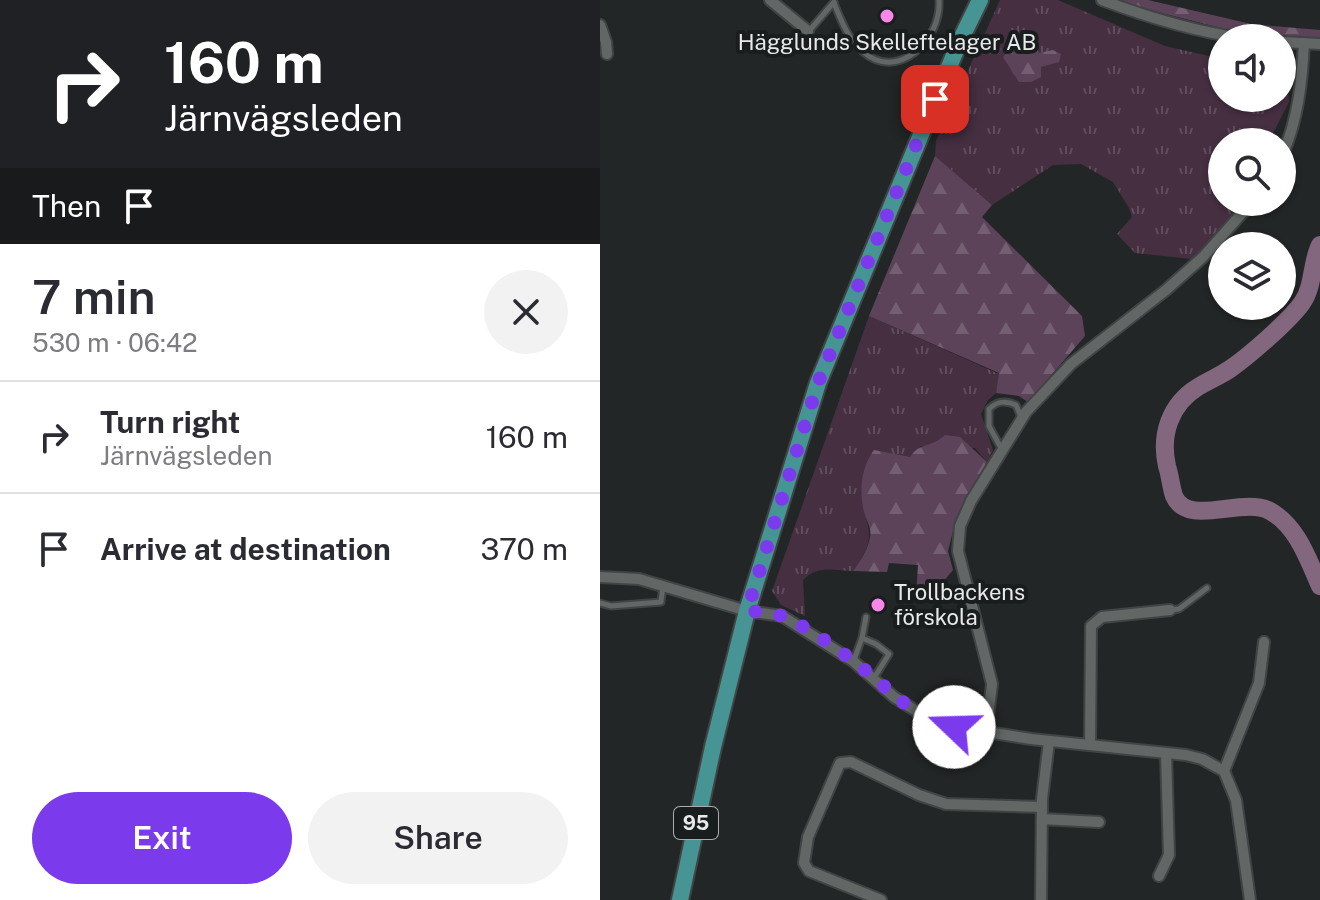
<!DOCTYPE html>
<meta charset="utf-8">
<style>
body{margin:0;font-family:"Public Sans",sans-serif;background:#f2f2f3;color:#2b2b33;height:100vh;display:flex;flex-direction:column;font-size:30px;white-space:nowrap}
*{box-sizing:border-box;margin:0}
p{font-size:26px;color:#7c7c81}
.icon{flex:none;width:44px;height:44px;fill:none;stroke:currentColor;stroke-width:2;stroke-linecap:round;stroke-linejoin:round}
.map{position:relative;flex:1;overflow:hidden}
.side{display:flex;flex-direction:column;background:#fff;width:600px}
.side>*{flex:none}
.banner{background:#202124;color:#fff;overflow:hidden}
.fabs{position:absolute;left:608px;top:24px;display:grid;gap:16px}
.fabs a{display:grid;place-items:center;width:88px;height:88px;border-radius:50%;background:#fff;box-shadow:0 2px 6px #0004;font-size:40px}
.pin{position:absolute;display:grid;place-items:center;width:68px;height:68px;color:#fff;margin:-34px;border-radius:16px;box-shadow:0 4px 12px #0006}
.me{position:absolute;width:88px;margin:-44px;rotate:291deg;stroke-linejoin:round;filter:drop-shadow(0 0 6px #0008)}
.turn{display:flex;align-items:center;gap:28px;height:168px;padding:0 32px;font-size:36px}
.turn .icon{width:104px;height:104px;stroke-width:2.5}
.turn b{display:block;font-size:56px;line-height:68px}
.then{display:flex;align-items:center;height:76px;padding:0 32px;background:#0003;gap:16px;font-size:30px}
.round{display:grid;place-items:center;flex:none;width:84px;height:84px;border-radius:42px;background:#f2f2f3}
.summary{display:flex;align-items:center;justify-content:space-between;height:136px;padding:0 32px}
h1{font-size:48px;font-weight:600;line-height:60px}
.action{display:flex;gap:16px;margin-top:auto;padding:16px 32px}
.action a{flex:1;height:92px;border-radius:48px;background:#7c3aed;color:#fff;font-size:32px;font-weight:600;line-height:92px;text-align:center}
.action a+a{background:#f2f2f3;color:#2b2b33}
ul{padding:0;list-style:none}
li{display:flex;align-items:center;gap:24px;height:112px;padding:0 32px;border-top:2px solid #e1e1e2}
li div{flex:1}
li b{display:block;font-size:30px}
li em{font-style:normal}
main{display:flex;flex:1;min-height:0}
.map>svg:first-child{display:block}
.grass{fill:url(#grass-tufts)}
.forest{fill:url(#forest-firs)}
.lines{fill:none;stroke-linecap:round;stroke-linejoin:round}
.river{stroke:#83677e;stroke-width:18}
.lane-casing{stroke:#414444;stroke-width:9}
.street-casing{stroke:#414444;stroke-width:14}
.primary-casing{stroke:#414444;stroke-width:20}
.lane{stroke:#626766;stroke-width:5}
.street{stroke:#626766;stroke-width:10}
.primary{stroke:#469594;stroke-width:16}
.route{stroke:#7c3aed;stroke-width:14;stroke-dasharray:0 25.2}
.poi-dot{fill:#f987e9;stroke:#191d1d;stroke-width:3}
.labels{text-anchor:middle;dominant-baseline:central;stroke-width:8;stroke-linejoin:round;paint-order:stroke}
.shield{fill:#191d1d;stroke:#aaacac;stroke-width:2}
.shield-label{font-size:20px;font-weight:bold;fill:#e8eaea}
.poi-label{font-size:22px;fill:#e8eaea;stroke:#191d1d}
</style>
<main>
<section class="side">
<div class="banner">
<div class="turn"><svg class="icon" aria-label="right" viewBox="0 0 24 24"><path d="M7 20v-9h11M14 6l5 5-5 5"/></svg><div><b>160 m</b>Järnvägsleden</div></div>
<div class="then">Then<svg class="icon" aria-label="arrive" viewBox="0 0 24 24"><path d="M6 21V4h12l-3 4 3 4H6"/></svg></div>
</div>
<div class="summary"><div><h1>7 min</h1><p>530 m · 06:42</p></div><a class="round"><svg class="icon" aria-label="close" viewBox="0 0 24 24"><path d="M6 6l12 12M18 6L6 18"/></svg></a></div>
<ul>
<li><svg class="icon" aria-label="right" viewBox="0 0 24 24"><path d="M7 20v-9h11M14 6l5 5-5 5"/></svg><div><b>Turn right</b><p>Järnvägsleden</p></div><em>160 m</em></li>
<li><svg class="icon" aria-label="arrive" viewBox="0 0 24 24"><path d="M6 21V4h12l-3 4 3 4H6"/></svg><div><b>Arrive at destination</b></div><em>370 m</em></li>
</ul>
<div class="action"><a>Exit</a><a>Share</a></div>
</section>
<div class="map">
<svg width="720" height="900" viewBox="0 0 720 900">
<defs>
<pattern id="grass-tufts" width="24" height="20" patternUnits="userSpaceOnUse" patternTransform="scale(2)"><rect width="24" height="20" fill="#452f41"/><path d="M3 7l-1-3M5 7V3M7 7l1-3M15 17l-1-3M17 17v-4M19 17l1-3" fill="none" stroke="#604d5d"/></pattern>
<pattern id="forest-firs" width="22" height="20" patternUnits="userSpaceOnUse" patternTransform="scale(2)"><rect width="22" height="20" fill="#5d4359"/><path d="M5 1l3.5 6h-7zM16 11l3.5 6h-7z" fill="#745e71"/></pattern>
</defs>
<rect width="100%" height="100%" fill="#232626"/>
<!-- grass -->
<g class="grass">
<polygon points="400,0 458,0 565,46 622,59 622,98 682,98 682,70 687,70 689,102 672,135 672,142 622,142 622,202 643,202 592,259 535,253 517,234 532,217 529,208 513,182 481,164 453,165 392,205 335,156 336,141"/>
<path d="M269,316l130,58 -3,19 -8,7 -7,14 12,36 -6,12 -12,-14 -54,-2 -11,11 -22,-3 -24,56c9,29 6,36 -11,61 -19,-1 -36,-6 -50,9l2,36 -24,-11 -9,-14z"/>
</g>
<!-- forest -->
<g class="forest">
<polygon points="510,0 548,0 651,24 720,30 720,40 657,37"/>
<polygon points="453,50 461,54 459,62 441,67 441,77 431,82 419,82 403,57 407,52 439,53"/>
<polygon points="335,156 392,205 382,217 482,316 485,336 428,402 419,396 396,393 399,373 269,316"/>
<path d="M345,435l15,2 27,25 -32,61 -7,28 5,19 -20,24 -17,3 2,-32 -29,-2 -2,9 -34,-1c7,-10 15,-21 17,-34 2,-9 -4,-17 -6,-25 -5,-21 -3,-45 10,-62l36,7c11,-16 20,-8 35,-22z"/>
</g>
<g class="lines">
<!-- river -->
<path class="river" d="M720,245c-9,18 -6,41 -18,58 -13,18 -53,53 -72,66 -10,7 -21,11 -32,18 -28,17 -38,48 -31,79 3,9 4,21 7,30 14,32 68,0 96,15 27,15 38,48 50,75"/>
<!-- lane casing -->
<g class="lane-casing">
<g id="lane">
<path d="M234,3c7,17 14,36 28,48 35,32 80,-11 77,-51"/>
<polyline points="209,31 234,2"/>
<path d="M401,448l-12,-22v-17c8,-8 16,-9 27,-4l5,12"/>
<polyline points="0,603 11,606 61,602 63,586"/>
<polyline points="571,610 579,609 607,588"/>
<polyline points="262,638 276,644 289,654 274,678"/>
<polyline points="254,660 262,638 266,617"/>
</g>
</g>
<!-- street casing -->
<g class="street-casing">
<g id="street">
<polyline points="170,0 208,31"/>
<path d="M502,0c45,17 91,31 139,38"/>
<polyline points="0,25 6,42 7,54"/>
<polyline points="682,42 720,44"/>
<path d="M682,156c16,-36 20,-74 22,-113"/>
<polyline points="0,577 39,579 147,611 182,616 253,661 294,697 337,724 431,739 586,755 602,759 624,771 636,800 650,900"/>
<polyline points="386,732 392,684 358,551 360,526 371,501 426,412 471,364 566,290 603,257 652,202"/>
<polyline points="490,744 491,626 502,617 570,610"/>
<polyline points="624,771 659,683 664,642"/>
<polyline points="442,819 499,822"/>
<polyline points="559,876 569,855 566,753"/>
<polyline points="281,900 209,871 204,863 208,837 240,763 251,762 319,795 346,804 442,807"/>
<polyline points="441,900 442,799 449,741"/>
</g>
</g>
<!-- primary casing -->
<g class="primary-casing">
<polyline id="primary" points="80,900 113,747 147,611 218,383 359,43 380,0"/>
</g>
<!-- lane -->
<use href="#lane" class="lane"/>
<!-- street -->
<use href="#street" class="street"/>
<!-- primary -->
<use href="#primary" class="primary"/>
</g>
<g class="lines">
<!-- route -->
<path class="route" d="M335,99l-117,284 -71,228c12,1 26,1 37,6 26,11 65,40 87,58 26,22 48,45 83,52"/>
</g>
<!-- markers -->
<g class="poi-dot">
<circle cx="287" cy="16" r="8"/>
<circle cx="278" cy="605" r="8"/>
</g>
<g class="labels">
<!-- shield labels -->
<rect class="shield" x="74" y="807" width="44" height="32" rx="6"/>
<g class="shield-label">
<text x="96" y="823">95</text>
</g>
<!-- poi labels -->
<g class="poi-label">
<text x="287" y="42">Hägglunds Skelleftelager AB</text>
<text x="294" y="592" text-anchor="start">Trollbackens<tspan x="294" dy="25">förskola</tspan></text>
</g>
</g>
</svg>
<div class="fabs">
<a><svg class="icon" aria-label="sound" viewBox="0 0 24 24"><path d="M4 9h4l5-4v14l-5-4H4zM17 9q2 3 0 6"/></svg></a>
<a><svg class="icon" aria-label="search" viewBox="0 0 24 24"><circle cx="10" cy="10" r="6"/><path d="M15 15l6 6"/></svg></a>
<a><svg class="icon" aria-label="layers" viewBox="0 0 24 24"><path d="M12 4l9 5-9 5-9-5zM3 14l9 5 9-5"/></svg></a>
</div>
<div class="pin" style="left:335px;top:99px;background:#d93025"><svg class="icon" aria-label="arrive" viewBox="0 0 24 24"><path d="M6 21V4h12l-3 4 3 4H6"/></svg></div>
<svg class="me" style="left:354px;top:727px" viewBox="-20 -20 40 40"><circle r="19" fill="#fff"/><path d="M0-13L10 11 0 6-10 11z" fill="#7c3aed"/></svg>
</div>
</main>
